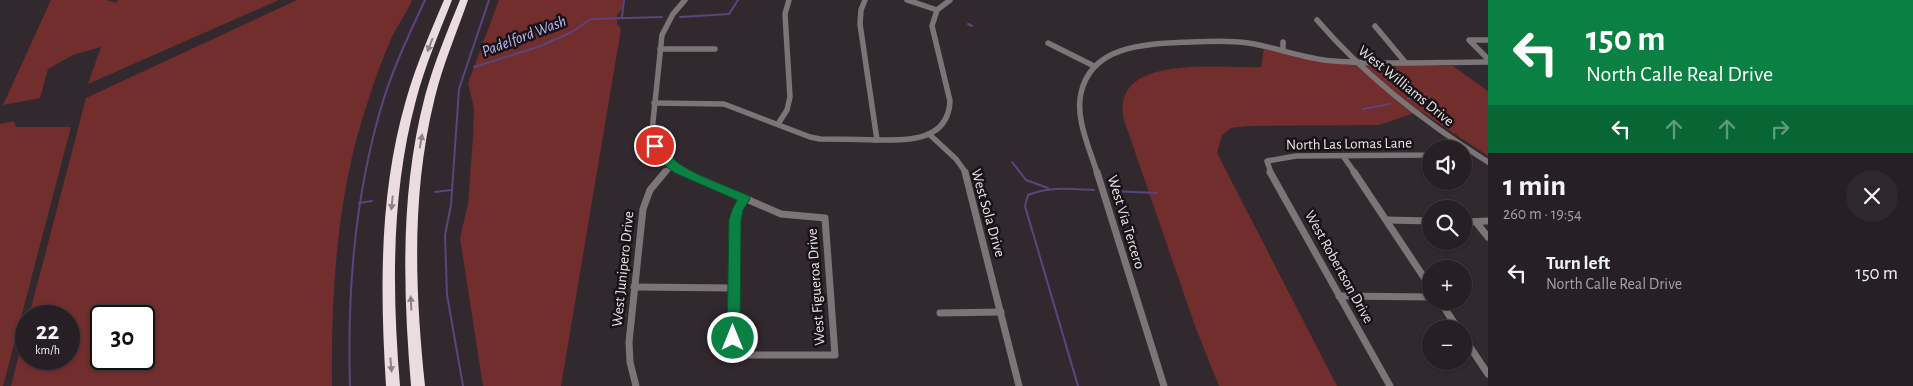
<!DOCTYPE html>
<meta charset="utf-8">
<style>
body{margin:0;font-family:"Alegreya Sans",sans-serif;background:#2e272b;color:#f1f3f6;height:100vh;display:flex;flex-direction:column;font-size:19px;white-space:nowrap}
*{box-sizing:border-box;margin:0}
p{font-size:16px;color:#a4a2a6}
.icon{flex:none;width:28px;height:28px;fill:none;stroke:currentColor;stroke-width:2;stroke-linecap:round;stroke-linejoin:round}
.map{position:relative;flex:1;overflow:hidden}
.details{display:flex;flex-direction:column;background:#261f23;width:425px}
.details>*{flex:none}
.guide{background:#0b8043;color:#fff;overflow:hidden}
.fabs{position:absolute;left:1422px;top:140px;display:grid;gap:10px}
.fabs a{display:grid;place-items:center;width:50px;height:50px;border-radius:50%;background:#261f23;box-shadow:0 1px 4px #0004,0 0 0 1px #423d41;font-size:25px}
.speed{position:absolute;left:15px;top:305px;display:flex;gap:10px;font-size:25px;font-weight:700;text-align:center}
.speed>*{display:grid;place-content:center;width:65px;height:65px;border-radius:50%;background:#261f23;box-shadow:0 1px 4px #0004,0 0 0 1px #423d41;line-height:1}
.speed small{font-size:12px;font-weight:400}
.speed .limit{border:2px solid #111;border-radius:8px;background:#fff;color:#111}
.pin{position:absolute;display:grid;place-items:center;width:42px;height:42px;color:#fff;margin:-21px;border:2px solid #fff;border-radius:50%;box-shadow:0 1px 5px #0007}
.me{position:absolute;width:55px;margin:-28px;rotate:0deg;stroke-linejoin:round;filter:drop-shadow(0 0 4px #0008)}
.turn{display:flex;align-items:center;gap:18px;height:105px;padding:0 15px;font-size:22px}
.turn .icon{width:65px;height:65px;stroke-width:2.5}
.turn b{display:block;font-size:35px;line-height:42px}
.lanes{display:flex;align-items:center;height:48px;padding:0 15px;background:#0003;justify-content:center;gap:25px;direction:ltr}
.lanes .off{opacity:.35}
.round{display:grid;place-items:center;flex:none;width:52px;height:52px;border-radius:26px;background:#2e272b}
.overview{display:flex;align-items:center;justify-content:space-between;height:85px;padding:0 15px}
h1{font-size:30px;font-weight:700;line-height:38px}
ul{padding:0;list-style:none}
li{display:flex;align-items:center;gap:15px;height:70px;padding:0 15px}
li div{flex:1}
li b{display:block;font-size:19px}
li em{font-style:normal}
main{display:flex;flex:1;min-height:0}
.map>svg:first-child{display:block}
.green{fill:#722d2d;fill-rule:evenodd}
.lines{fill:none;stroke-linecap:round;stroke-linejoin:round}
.stream{stroke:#5c457e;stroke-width:2}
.street-far1{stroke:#7b7577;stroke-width:5.5}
.street{stroke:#7b7577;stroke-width:7}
.highway{fill:#ebdce0;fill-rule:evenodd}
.oneway{fill:#8c8285}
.route{fill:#0b8043;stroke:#07532c}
.labels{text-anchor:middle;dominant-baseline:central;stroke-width:5;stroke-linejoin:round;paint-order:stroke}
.street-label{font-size:15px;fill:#ebe5ea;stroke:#171316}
.water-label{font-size:16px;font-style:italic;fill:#c0b8fb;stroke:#171316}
</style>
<main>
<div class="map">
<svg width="1488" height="386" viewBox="0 0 1488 386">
<rect width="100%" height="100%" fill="#32292f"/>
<!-- green -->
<g class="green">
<polygon points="51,0 107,0 116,3 118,0 279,0 88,84 101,47 73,55 48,69 40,98 3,105"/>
<path d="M297,0h115c-5,13 -14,24 -20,37 -9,20 -17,42 -24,64 -31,90 -37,190 -36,285h-321l15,-60v33h43v-43h-40l57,-218zM144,316v43h-43v-43z"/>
<polygon points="499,0 623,0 622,9 617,15 617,24 621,29 561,386 483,386 460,238 468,204 473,137 474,108 468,83"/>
<path d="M1264,48l71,16 118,2 35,25v65l-68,-45 -41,14 -132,1 -16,2 -9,7 -5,18 120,233h-118l-24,-60 -72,-209c0,-4 -1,-11 0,-15 8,-47 104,-33 138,-35z"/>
<polygon points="14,121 16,127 71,127 3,386 0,386 0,124"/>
</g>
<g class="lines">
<!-- stream -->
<g class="stream">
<polyline points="622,17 624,0"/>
<polyline points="680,17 729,14 738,0"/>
<polyline points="968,24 972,26"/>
<polyline points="474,67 538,47 570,33 591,19 662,17"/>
<polyline points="1408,99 1425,95"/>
<polyline points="1363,109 1390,104"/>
<polyline points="1012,162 1026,180 1048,188"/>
<polyline points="1111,191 1157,193"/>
<polyline points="435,192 451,190"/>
<polyline points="359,203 372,201"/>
<path d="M350,386c-3,-98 5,-195 34,-288 11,-34 26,-66 41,-98"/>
<polyline points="463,386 447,295 445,235 451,205 459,89 489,0"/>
<path d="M1078,386l-53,-180 3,-11c22,-9 43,-6 66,-5"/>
</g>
<!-- street-far1 -->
<g class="street-far1">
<path d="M685,0l-12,14 -11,21 -10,96c4,21 16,34 35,42"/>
<polyline points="865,0 861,10 860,24 877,140"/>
<polyline points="907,0 937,10"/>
<path d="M1317,20c49,57 107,102 171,142"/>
<polyline points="1375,26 1405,62"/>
<polyline points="1488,40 1469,40 1488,59"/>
<polyline points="1283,42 1283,50"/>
<polyline points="1048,43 1094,66"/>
<polyline points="660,49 715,49"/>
<path d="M654,103l70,1 86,33 10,2c18,0 36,0 54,1 31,0 74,3 76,-39l-18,-75 5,-16 13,-10"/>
<polyline points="778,124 787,110 790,97 785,14 789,0"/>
<polyline points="929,134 956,159 966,173"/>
<polyline points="1343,156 1355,173"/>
<polyline points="664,173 672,166"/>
<path d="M1097,173c-7,-24 -22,-54 -16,-80 11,-50 69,-49 110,-51 19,-1 38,-2 57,1 28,4 56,16 85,18 50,4 105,1 155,1"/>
<polyline points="1271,173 1267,161 1296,156 1426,155 1431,153"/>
</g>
<!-- street -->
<g class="street">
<polyline points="684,172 781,214 825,218 835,355 733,355 735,220 738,210 745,199"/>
<polyline points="965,172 1019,386"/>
<polyline points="1097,172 1164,386"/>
<polyline points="1270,172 1390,386"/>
<polyline points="1354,172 1431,288"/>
<polyline points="1387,220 1431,221"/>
<polyline points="1464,222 1488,221"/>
<polyline points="1476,222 1488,237"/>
<polyline points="634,287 734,288"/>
<polyline points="1339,296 1431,297"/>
<polyline points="1440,301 1458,329"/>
<polyline points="940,313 1001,312"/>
<polyline points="1464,338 1488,374"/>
<polyline points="636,386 630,362 629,342 643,209 650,190 665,172"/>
</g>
<!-- highway -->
<g class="highway">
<path d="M444,0h8c-13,33 -27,66 -36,100 -25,93 -24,190 -16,286h-14c-6,-96 -7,-193 20,-286 10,-35 24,-67 38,-100z"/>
<path d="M460,0h8c-11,32 -25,64 -33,97 -24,96 -20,192 -10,289h-14c-8,-97 -11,-195 14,-290 9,-33 22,-64 35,-96z"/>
</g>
</g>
<!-- one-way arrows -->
<defs><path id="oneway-solid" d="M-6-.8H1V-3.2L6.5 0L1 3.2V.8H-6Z" transform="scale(1.25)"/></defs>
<g class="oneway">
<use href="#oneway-solid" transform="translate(430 45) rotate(111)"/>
<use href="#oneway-solid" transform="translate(421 141) rotate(-80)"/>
<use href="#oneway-solid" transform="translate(392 203) rotate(96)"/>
<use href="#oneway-solid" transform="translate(411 303) rotate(-93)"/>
<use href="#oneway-solid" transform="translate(391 365) rotate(85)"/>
</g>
<!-- route -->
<path class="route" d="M655,142c9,3 17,18 26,23 20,13 46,21 68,31l1,3 -7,11 -2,10 -1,118 -2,4 -5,2 -4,-2 -2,-4 2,-118 3,-10 5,-10 -62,-27 -11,-8 -14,-19z"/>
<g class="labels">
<!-- street labels -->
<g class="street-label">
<text transform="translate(1406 86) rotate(39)">West Williams Drive</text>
<text transform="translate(1349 144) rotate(-1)">North Las Lomas Lane</text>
<text transform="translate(988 213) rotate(74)">West Sola Drive</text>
<text transform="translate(1126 222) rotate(73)">West Via Tercero</text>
<text transform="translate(1339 267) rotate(61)">West Robertson Drive</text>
<text transform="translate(623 269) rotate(-84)">West Junipero Drive</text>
<text transform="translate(816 287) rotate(-94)">West Figueroa Drive</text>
</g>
<!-- water labels -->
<g class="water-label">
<text transform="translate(524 36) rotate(-21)">Padelford Wash</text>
</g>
</g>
</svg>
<div class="fabs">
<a><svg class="icon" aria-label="sound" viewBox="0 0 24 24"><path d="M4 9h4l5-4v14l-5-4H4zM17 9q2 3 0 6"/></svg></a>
<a><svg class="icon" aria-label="search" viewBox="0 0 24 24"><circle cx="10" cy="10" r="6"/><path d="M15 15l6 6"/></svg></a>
<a>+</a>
<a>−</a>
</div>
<div class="speed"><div>22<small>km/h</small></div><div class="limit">30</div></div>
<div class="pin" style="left:655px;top:146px;background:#d93025"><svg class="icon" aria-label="arrive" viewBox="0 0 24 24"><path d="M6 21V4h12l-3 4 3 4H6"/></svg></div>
<svg class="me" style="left:733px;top:338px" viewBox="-20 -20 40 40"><circle r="17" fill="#0b8043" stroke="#fff" stroke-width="3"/><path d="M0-11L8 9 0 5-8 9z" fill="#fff"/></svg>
</div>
<section class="details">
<div class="guide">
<div class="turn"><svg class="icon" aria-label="left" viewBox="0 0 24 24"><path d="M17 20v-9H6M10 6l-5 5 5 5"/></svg><div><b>150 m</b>North Calle Real Drive</div></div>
<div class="lanes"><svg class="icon" aria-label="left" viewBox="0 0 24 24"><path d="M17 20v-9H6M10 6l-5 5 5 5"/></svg><svg class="icon off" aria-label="ahead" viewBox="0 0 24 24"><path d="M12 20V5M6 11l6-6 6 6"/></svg><svg class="icon off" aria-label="ahead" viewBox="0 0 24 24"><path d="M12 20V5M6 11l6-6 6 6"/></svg><svg class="icon off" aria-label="right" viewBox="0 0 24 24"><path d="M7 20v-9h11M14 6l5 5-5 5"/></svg></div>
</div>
<div class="overview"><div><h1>1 min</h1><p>260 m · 19:54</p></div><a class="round"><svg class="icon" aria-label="close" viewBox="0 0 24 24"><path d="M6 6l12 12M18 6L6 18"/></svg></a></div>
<ul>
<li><svg class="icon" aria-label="left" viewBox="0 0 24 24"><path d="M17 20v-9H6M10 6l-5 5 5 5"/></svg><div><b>Turn left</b><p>North Calle Real Drive</p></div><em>150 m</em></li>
</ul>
</section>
</main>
